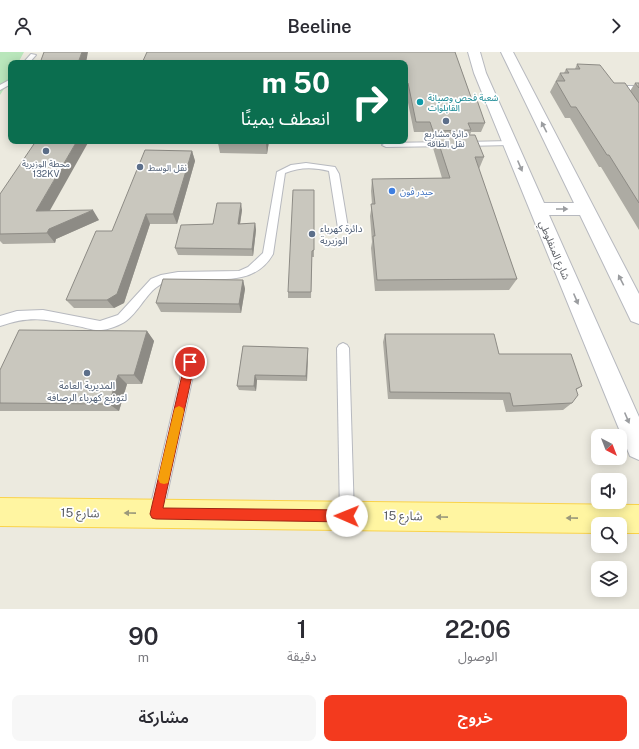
<!DOCTYPE html>
<html lang="ar">
<meta charset="utf-8">
<style>
body{margin:0;font-family:"Public Sans","Noto Sans Arabic",sans-serif;background:#f7f7f7;color:#2b2b33;direction:rtl;height:100vh;display:flex;flex-direction:column;font-size:15px;white-space:nowrap}
*{box-sizing:border-box;margin:0}
p{font-size:13px;color:#7c7c81}
.icon{flex:none;width:22px;height:22px;fill:none;stroke:currentColor;stroke-width:2;stroke-linecap:round;stroke-linejoin:round}
.map{position:relative;height:557px;overflow:hidden;direction:ltr}
.side{display:flex;flex-direction:column;background:#fff;flex:1}
.side>*{flex:none}
.top-card{position:absolute;left:8px;top:8px;width:400px;height:84px;border-radius:8px;box-shadow:0 2px 10px #0003;direction:rtl;background:#0b6e4f;color:#fff;overflow:hidden}
.needle{width:26px;rotate:138deg}
.tools{position:absolute;left:591px;top:377px;display:grid;gap:8px}
.tools a{display:grid;place-items:center;width:36px;height:36px;border-radius:8px;background:#fff;box-shadow:0 2px 10px #0003;font-size:20px}
.pin{position:absolute;display:grid;place-items:center;width:34px;height:34px;color:#fff;margin:-17px;border:2px solid #fff;border-radius:50%;box-shadow:0 1px 4px #0007}
.me{position:absolute;width:44px;margin:-22px;rotate:271deg;stroke-linejoin:round;filter:drop-shadow(0 0 3px #0008)}
.turn{display:flex;align-items:center;gap:14px;height:84px;padding:0 12px;font-size:18px}
.turn .icon{width:52px;height:52px;stroke-width:2.5}
.turn b{display:block;font-size:28px;line-height:34px}
.eta{display:flex;justify-content:space-evenly;align-items:center;height:68px;text-align:center}
.eta b{font-size:24px;font-weight:600;line-height:28px}
.action{display:flex;gap:8px;margin-top:auto;padding:8px 12px}
.action a{flex:1;height:46px;border-radius:8px;background:#f33a1e;color:#fff;font-size:16px;font-weight:600;line-height:46px;text-align:center}
.action a+a{background:#f7f7f7;color:#2b2b33}
header{display:flex;justify-content:space-between;align-items:center;height:52px;padding:0 12px;background:#fff;font-size:18px;font-weight:600}
.map>svg:first-child{display:block}
.green{fill:#b9e6bb}
.lines{fill:none;stroke-linecap:round;stroke-linejoin:round}
.service-casing{stroke:#b7b9bf;stroke-width:2}
.tertiary-casing{stroke:#b7b9bf;stroke-width:2}
.primary-casing{stroke:#fad34a;stroke-width:2}
.service{fill:#fff;fill-rule:evenodd}
.tertiary{fill:#fff;fill-rule:evenodd}
.primary{fill:#fff5a1;fill-rule:evenodd}
.wall{fill:#adaba3}
.shaded-wall{fill:#8d8b85}
.building{fill:#c9c7be;stroke:#8d8b85}
.oneway{fill:#9b9da0}
.oneway2{fill:#9b997b}
.route{fill:#f33a1e;stroke:#9e2614}
.slow{fill:#f59e0b}
.culture-dot{fill:#0f9aa8;stroke:#fff;stroke-width:1.5}
.service-dot{fill:#5c6f8a;stroke:#fff;stroke-width:1.5}
.shop-dot{fill:#3f7fe0;stroke:#fff;stroke-width:1.5}
.labels{text-anchor:middle;dominant-baseline:central;stroke-width:3.5;stroke-linejoin:round;paint-order:stroke}
.far-culture-label{font-size:9px;fill:#0d838f;stroke:#fff;text-anchor:start}
.far-service-label{font-size:9px;fill:#4e5e75;stroke:#fff}
.far-shop-label{font-size:9px;fill:#366cbe;stroke:#fff;text-anchor:start}
.service-label{font-size:10px;fill:#4e5e75;stroke:#fff;text-anchor:start}
.street-label{font-size:10px;fill:#585b61;stroke:#fff}
.near-street-label{font-size:12px;fill:#585b61;stroke:#fff}
</style>
<header><svg class="icon" aria-label="forward" viewBox="0 0 24 24"><path d="M9 5l7 7-7 7"/></svg>Beeline<svg class="icon" aria-label="person" viewBox="0 0 24 24"><circle cx="12" cy="8" r="4"/><path d="M4 21q1-7 8-7t8 7"/></svg></header>
<div class="map">
<svg width="639" height="557" viewBox="0 0 639 557">
<rect width="100%" height="100%" fill="#eceadf"/>
<!-- green -->
<polygon class="green" points="0,0 24,0 18,11 11,11 11,26 0,43"/>
<g class="lines">
<!-- service casing -->
<g class="service-casing">
<g id="service">
<polygon points="31,2 36,3 29,11 23,11"/>
<polygon points="11,27 11,32 0,38 0,33"/>
<polygon points="639,34 639,38 623,39 639,59 639,66 636,66 617,39 622,34"/>
<polygon points="510,89 514,91 513,93 465,94 461,92 465,90"/>
<polygon points="447,90 451,92 450,94 386,95 382,93 386,91"/>
<path d="M306,111l29,4 4,7 9,54 -2,2 -3,1 -5,-3 -9,-57c-15,-4 -30,-4 -44,2l-12,81c-22,39 -70,19 -106,28 -18,4 -26,28 -41,39 -5,4 -19,9 -25,9 -7,1 -17,-3 -24,-4 -31,-7 -46,-11 -77,0v-10l17,-5 26,-1 57,11 18,-6 33,-36 10,-4 17,-3 61,-1 9,-4 15,-14 14,-81 14,-7z"/>
<polygon points="343,291 347,293 349,296 354,464 352,469 347,471 342,469 340,464 337,296 339,293"/>
<polygon points="190,305 194,306 196,310 163,461 161,466 156,468 151,466 149,461 184,310 186,306"/>
</g>
</g>
<!-- tertiary casing -->
<g class="tertiary-casing">
<polygon id="tertiary" points="468,0 480,0 486,21 544,151 574,151 501,0 513,0 639,242 639,272 631,269 580,163 549,163 639,365 639,408 630,404 474,21"/>
</g>
<!-- primary casing -->
<g class="primary-casing">
<polygon id="primary" points="0,446 639,453 639,481 620,481 620,472 598,472 598,481 0,474"/>
</g>
<!-- service -->
<use href="#service" class="service"/>
<!-- tertiary -->
<use href="#tertiary" class="tertiary"/>
<!-- primary -->
<use href="#primary" class="primary"/>
</g>
<!-- wall -->
<g class="wall">
<polygon points="455,0 472,48 485,71 481,80 471,80 470,83 484,105 479,117 517,227 509,238 375,239 371,196 372,190 370,164 372,152 371,139 372,127 442,126 433,96 434,89 430,89 428,80 414,80 406,41 405,41 405,11"/>
<polygon points="577,12 630,39 635,31 639,31 639,178 601,115 599,115 570,66 565,66 550,40 560,21 564,21 566,17 575,17"/>
<polygon points="269,89 267,102 220,101 218,91"/>
<polygon points="192,99 195,109 177,172 150,172 124,251 114,256 74,256 66,248 112,179"/>
<polygon points="314,138 314,205 312,205 311,246 288,246 288,240"/>
<polygon points="0,142 49,159 99,168 56,187 55,191 3,192 0,189"/>
<polygon points="242,158 240,172 255,171 256,178 253,204 178,203 175,196"/>
<polygon points="243,228 245,237 241,261 161,260 156,251"/>
<polygon points="147,279 154,289 142,332 127,332 119,359 0,359 0,318"/>
<polygon points="385,282 499,302 582,334 576,338 572,351 563,358 506,360 503,348 388,347 383,290"/>
<polygon points="243,294 308,296 307,329 257,328 256,339 239,338 237,334"/>
</g>
<!-- shaded-wall -->
<g class="shaded-wall">
<polygon points="82,0 88,0 86,11 78,11"/>
<polygon points="77,89 89,89 44,169 36,159"/>
<polygon points="266,89 269,89 267,102 266,91"/>
<polygon points="192,99 195,109 177,172 173,162"/>
<polygon points="241,151 242,158 239,178 238,172"/>
<polygon points="93,158 99,168 56,187 55,191 47,181 49,177"/>
<polygon points="146,162 150,172 124,251 114,256 107,248"/>
<polygon points="255,171 256,178 253,204 252,197"/>
<polygon points="243,228 245,237 241,261 239,252"/>
<polygon points="147,279 154,289 142,332 134,323"/>
<polygon points="308,296 308,301 307,329 306,324"/>
<polygon points="118,323 127,332 119,359 109,352"/>
<polygon points="255,323 257,328 256,339 254,334"/>
</g>
<!-- building -->
<g class="building">
<polygon points="44,0 82,0 78,11 40,11"/>
<polygon points="147,0 455,0 472,48 477,48 485,71 468,71 471,78 433,79 430,70 416,70 408,31 405,31 405,11 142,11"/>
<polygon points="577,12 600,13 614,31 625,31 639,51 639,151 609,103 607,103 576,55 571,55 556,29 565,29 560,21 569,21 566,17 580,17"/>
<polygon points="635,31 639,31 639,36"/>
<polygon points="436,83 475,83 484,105 475,105 517,227 377,228 373,184 375,184 371,152 375,152 372,127 450,126"/>
<polygon points="36,89 77,89 36,159 93,158 49,177 47,181 0,182 0,142"/>
<rect x="218" y="89" width="48" height="2"/>
<polygon points="145,98 192,99 173,162 146,162 117,242 107,248 66,248 96,179 112,179"/>
<polygon points="293,138 314,138 314,198 312,199 311,240 288,240"/>
<polygon points="217,151 241,151 238,172 255,171 252,197 175,196 181,173 213,172"/>
<polygon points="163,227 243,228 239,252 156,251"/>
<polygon points="19,278 147,279 134,323 118,323 109,352 0,351 0,318"/>
<polygon points="385,282 494,282 499,302 571,302 582,334 576,337 578,343 572,351 513,354 510,341 390,340"/>
<polygon points="243,294 308,296 306,324 255,323 254,334 237,334"/>
</g>
<!-- one-way arrows -->
<defs><path id="oneway-solid" d="M-6-.8H1V-3.2L6.5 0L1 3.2V.8H-6Z"/></defs>
<g class="oneway">
<use href="#oneway-solid" transform="translate(544 75) rotate(-117)"/>
<use href="#oneway-solid" transform="translate(520 114) rotate(67)"/>
<use href="#oneway-solid" transform="translate(562 157)"/>
<use href="#oneway-solid" transform="translate(621 228) rotate(-117)"/>
<use href="#oneway-solid" transform="translate(576 247) rotate(67)"/>
<use href="#oneway-solid" transform="translate(627 366) rotate(67)"/>
</g>
<g class="oneway2">
<use href="#oneway-solid" transform="translate(130 461) rotate(-179)"/>
<use href="#oneway-solid" transform="translate(442 465) rotate(-179)"/>
<use href="#oneway-solid" transform="translate(572 466) rotate(-179)"/>
</g>
<!-- route -->
<polygon class="route" points="190,305 195,310 163,456 347,458 351,460 353,464 351,468 347,470 156,467 152,466 150,462 185,310"/>
<!-- slow -->
<polygon class="slow" points="179,354 183,356 184,359 169,427 168,431 164,432 160,431 158,427 174,359 175,356"/>
<!-- markers -->
<circle class="culture-dot" cx="420" cy="50" r="4"/>
<g class="service-dot">
<circle cx="446" cy="69" r="4"/>
<circle cx="46" cy="99" r="4"/>
<circle cx="140" cy="115" r="4"/>
<circle cx="312" cy="182" r="4"/>
<circle cx="87" cy="321" r="4"/>
</g>
<circle class="shop-dot" cx="392" cy="139" r="4"/>
<g class="labels">
<!-- far-culture labels -->
<g class="far-culture-label">
<text x="428" y="45">شعبة فحص وصيانة<tspan x="428" dy="10">القابلوات</tspan></text>
</g>
<!-- far-service labels -->
<g class="far-service-label">
<text x="446" y="81">دائرة مشاريع<tspan x="446" dy="10">نقل الطاقة</tspan></text>
<text x="46" y="111">محطة الوزيرية<tspan x="46" dy="10">132KV</tspan></text>
<text x="148" y="115" text-anchor="start">نقل الوسط</text>
</g>
<!-- far-shop labels -->
<g class="far-shop-label">
<text x="400" y="139">حيدر فون</text>
</g>
<!-- service labels -->
<g class="service-label">
<text x="320" y="176">دائرة كهرباء<tspan x="320" dy="12">الوزيرية</tspan></text>
<text x="87" y="333" text-anchor="middle">المديرية العامة<tspan x="87" dy="12">لتوزيع كهرباء الرصافة</tspan></text>
</g>
<!-- street labels -->
<g class="street-label">
<text transform="translate(555 198) rotate(67)">شارع المنفلوطي</text>
</g>
<!-- near-street labels -->
<g class="near-street-label">
<text transform="translate(80 461) rotate(1)">شارع 15</text>
<text transform="translate(403 464) rotate(1)">شارع 15</text>
</g>
</g>
</svg>
<div class="tools">
<a><svg class="needle" viewBox="-14 -14 28 28"><path d="M0-13l5 13h-10z" fill="#e53935"/><path d="M0 13l5-13h-10z" fill="#7c7c81"/></svg></a>
<a><svg class="icon" aria-label="sound" viewBox="0 0 24 24"><path d="M4 9h4l5-4v14l-5-4H4zM17 9q2 3 0 6"/></svg></a>
<a><svg class="icon" aria-label="search" viewBox="0 0 24 24"><circle cx="10" cy="10" r="6"/><path d="M15 15l6 6"/></svg></a>
<a><svg class="icon" aria-label="layers" viewBox="0 0 24 24"><path d="M12 4l9 5-9 5-9-5zM3 14l9 5 9-5"/></svg></a>
</div>
<div class="pin" style="left:190px;top:310px;background:#d93025"><svg class="icon" aria-label="arrive" viewBox="0 0 24 24"><path d="M6 21V4h12l-3 4 3 4H6"/></svg></div>
<svg class="me" style="left:347px;top:464px" viewBox="-20 -20 40 40"><circle r="19" fill="#fff"/><path d="M0-13L10 11 0 6-10 11z" fill="#f33a1e"/></svg>
<div class="top-card">
<div class="turn"><svg class="icon" aria-label="right" viewBox="0 0 24 24"><path d="M7 20v-9h11M14 6l5 5-5 5"/></svg><div><b>50 m</b>انعطف يمينًا</div></div>
</div>
</div>
<section class="side">
<div class="eta">
<div><b>22:06</b><p>الوصول</p></div>
<div><b>1</b><p>دقيقة</p></div>
<div><b>90</b><p>m</p></div>
</div>
<div class="action"><a>خروج</a><a>مشاركة</a></div>
</section>
